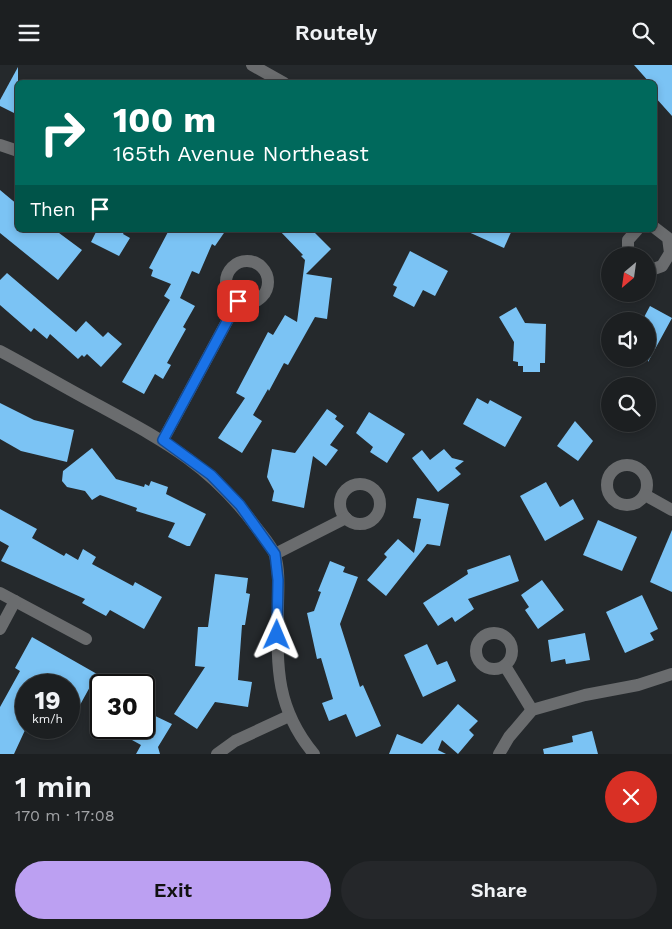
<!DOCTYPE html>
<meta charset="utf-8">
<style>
body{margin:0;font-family:"Work Sans",sans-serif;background:#25272a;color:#f1f3f6;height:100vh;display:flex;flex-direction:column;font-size:19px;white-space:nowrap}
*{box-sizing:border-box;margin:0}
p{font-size:16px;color:#a0a2a5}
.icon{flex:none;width:28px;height:28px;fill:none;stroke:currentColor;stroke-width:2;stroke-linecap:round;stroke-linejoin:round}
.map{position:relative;height:689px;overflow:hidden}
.side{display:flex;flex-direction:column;background:#1c1f21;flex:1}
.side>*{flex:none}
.guide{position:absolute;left:15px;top:15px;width:642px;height:152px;border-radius:8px;box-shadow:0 2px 8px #0003,0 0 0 1px #3a3d3f;background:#00695c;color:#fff;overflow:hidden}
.needle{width:32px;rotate:209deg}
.buttons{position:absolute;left:601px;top:182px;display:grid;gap:10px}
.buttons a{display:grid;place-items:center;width:55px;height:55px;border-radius:50%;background:#1c1f21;box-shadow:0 2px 8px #0003,0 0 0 1px #3a3d3f;font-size:25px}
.speed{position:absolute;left:15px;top:609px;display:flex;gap:10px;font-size:25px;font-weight:700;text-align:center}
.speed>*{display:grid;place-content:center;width:65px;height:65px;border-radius:50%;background:#1c1f21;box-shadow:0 2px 8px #0003,0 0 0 1px #3a3d3f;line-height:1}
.speed small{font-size:12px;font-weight:400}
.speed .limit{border:2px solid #111;border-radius:8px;background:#fff;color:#111}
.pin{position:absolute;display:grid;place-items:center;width:42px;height:42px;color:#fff;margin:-21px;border-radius:10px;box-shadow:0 2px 8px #0006}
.me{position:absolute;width:55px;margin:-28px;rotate:1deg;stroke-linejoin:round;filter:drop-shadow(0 0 4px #0008)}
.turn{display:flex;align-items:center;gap:18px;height:105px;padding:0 15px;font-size:22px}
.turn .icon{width:65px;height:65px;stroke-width:2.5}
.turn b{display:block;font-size:35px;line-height:42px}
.then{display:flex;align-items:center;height:48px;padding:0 15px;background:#0003;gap:10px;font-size:19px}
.round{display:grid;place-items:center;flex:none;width:52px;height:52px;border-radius:26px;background:#25272a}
.headline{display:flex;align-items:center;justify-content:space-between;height:85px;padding:0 15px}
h1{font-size:30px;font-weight:600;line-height:38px}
.primary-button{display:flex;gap:10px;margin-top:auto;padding:10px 15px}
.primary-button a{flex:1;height:58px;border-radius:30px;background:#bca0f2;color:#111;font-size:20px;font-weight:600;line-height:58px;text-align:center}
.primary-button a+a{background:#25272a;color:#f1f3f6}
header{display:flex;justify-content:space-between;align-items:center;height:65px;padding:0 15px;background:#1c1f21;font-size:22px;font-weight:600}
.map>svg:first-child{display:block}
.building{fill:#7bc3f4}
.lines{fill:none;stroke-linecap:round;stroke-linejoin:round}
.minor{stroke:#6a6c6e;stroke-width:12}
.route-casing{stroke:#114b97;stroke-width:12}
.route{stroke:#1a73e8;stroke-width:9}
</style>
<header><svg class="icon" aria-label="menu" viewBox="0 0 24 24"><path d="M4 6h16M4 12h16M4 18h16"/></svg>Routely<svg class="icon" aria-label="search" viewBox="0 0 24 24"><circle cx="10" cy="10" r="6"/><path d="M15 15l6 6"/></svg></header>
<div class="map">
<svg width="672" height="689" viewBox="0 0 672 689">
<rect width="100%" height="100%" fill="#25292c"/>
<!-- building -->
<g class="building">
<polygon points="634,0 672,0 672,51 655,32 655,18 650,18"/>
<polygon points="18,2 18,50 0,41 0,35"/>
<polygon points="0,125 18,140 18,165 55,165 82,185 58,215 0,168"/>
<polygon points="97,165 125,165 123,169 130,173 119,191 91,177"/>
<polygon points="169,165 226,165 215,181 212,179 199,209 192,206 180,233 195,241 183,262 186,264 167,298 171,300 163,314 155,309 144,329 122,317 170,235 164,231 171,219 151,211 153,205 149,203"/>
<polygon points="279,165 312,165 331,184 306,209 332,213 327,254 315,252 288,300 284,298 269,326 268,324 253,350 262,356 242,388 218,373 245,333 236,328 268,267 273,270 285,250 297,257 305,195 301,191 303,190"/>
<polygon points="464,165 512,165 504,183"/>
<polygon points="410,186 448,206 435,231 423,225 414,242 393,231 397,222 393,220"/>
<polygon points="7,208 76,267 86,256 103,272 108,267 122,279 101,302 87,289 84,292 82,290 78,294 50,269 47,274 34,263 31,267 0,240 0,215"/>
<polygon points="650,241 672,253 648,297 648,256 642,256"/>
<polygon points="516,242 525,258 546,259 545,298 540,298 540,307 523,307 523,301 518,301 518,297 513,296 514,277 499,252"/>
<polygon points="477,333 488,339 490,335 522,352 505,382 463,359"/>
<polygon points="0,338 34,355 74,365 67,397 21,386 0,374"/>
<polygon points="327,344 337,351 335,354 344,361 330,380 338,385 326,401 313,391 304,443 272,436 274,426 267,412 272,384 295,388"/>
<polygon points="369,347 405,369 387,398 370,387 373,382 356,368"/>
<polygon points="575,356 593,376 578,396 557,381"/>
<polygon points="92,383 116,414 144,422 145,419 149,421 151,416 168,422 166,429 206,449 190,481 187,481 168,472 175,458 136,446 137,443 100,430 92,435 85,426 67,422 62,416 63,406"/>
<polygon points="444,384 452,393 464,396 455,403 461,409 438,427 412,393 422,385 430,395"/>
<polygon points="546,417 560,442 573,434 584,454 545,476 520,431"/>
<polygon points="417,433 449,439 440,481 427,479 386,531 367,515 387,492 384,489 398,474 414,488 421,454 413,453"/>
<polygon points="0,444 37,464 32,473 64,491 66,488 78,495 83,484 96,492 92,499 133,521 135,517 162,532 144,564 110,545 106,551 82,538 85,534 1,496 9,481 0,476"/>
<polygon points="598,455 637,472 622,506 583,490"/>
<polygon points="672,465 672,527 650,517"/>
<polygon points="510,490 519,516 468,534 474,544 455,557 452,552 438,561 423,538 468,509 467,505"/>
<polygon points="330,496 345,502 343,507 358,512 340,559 360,622 363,620 381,661 356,672 346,649 329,656 322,638 333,634 321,593 317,594 307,548 314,546 321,527 318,526"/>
<polygon points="215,509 248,513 246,528 250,529 245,560 242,560 238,615 252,617 248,642 215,637 197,664 174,649 205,602 195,601 198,562 208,562"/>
<polygon points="542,515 564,545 538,564 525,545 529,542 521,530"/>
<polygon points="642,530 658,564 650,568 654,575 625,588 606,547"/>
<polygon points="585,568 590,595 566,599 565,594 551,597 548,575"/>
<polygon points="32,572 97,609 69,660 69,620 26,620 26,663 14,689 0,689 0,642 20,606 15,603"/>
<polygon points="427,579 437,600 447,596 456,616 423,632 404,590"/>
<polygon points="458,639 478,656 469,665 474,670 458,689 442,675 438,685 446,689 389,689 397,669 422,679"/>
<polygon points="151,649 172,659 158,682 160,689 136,689 141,680 132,675 139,662 144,662"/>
<polygon points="592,666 598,689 544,689 543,684 573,677 572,671"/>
</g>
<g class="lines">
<!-- minor -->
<g class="minor">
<polyline points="252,0 284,18"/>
<polyline points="0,80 18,86"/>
<polyline points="628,191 628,175 637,165"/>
<circle cx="247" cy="217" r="21"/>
<polyline points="648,206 662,201 670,188 668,173 655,163"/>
<path d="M0,286c32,17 64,36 96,53 66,36 114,60 160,123 6,8 16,19 19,28 5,17 3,36 3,53 -1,58 -3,99 36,146"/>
<polyline points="163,375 238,236"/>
<circle cx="627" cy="420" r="20"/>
<circle cx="360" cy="439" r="20"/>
<polyline points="645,430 672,445"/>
<polyline points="275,489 346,453"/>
<polyline points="0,528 86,574"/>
<polyline points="0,564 15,536"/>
<circle cx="494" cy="586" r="18"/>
<polyline points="505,601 532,645"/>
<polyline points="217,689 235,676 289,651"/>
<polyline points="499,689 509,672 532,645 585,630 638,620 672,609"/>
</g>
</g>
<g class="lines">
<!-- route casing -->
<g class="route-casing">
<polyline id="route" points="238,236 163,375 211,410 240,440 275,489 278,515 277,570"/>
</g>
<!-- route -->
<use href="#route" class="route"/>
</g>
</svg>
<div class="buttons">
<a><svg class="needle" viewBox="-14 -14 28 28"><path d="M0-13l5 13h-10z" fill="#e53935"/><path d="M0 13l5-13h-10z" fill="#a0a2a5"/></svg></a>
<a><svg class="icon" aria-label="sound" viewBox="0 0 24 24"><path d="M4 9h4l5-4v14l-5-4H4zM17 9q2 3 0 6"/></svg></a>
<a><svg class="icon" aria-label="search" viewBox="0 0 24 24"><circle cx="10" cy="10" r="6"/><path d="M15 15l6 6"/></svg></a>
</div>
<div class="speed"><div>19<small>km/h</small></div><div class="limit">30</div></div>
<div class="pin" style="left:238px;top:236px;background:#d93025"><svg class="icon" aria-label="arrive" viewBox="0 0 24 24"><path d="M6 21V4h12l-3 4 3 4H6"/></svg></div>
<svg class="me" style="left:277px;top:570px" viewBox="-20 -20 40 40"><path d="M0-17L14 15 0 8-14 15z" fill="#1a73e8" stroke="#fff" stroke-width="4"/></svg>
<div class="guide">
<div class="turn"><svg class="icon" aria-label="right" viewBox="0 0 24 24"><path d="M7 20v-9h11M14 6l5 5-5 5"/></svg><div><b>100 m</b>165th Avenue Northeast</div></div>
<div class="then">Then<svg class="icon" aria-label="arrive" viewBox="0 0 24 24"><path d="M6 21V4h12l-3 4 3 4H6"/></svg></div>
</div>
</div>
<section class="side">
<div class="headline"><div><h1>1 min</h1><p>170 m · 17:08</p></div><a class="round" style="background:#d93025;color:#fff"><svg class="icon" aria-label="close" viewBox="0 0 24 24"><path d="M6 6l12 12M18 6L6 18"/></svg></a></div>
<div class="primary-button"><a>Exit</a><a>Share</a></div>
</section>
